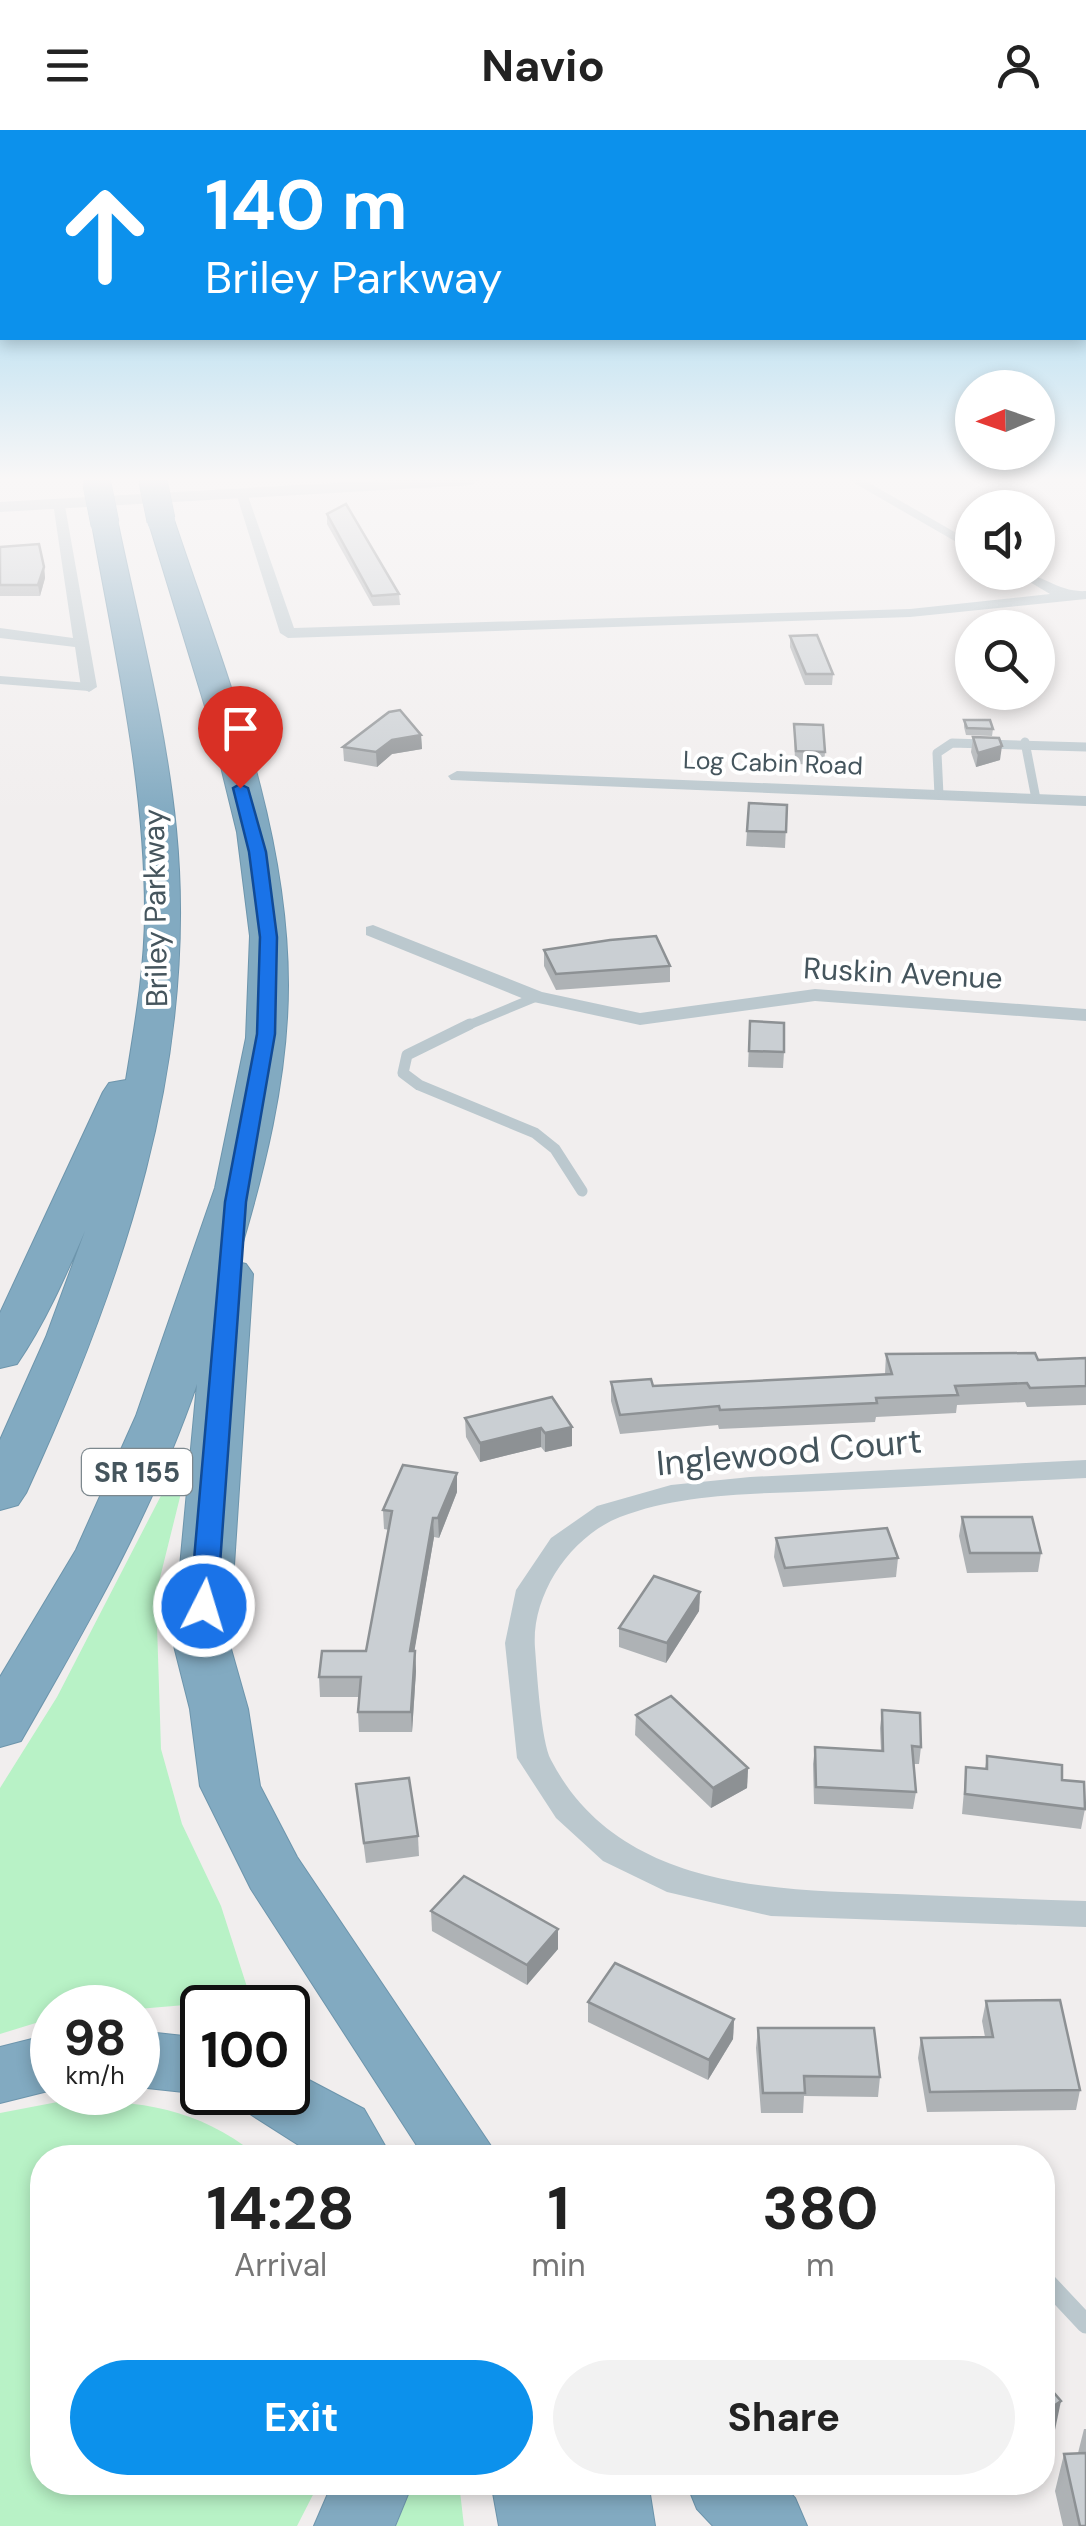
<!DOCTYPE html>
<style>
body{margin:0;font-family:"DM Sans",sans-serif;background:#f2f2f2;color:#222;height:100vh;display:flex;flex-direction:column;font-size:38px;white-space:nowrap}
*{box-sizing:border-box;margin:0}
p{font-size:32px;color:#767676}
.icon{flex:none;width:55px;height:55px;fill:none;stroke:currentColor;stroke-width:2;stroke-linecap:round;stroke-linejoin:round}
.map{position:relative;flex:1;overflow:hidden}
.sheet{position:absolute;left:30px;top:2015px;width:1025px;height:350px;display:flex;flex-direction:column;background:#fff;border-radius:40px;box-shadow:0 5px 15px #0003}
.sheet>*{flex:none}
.banner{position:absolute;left:0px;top:0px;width:1088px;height:210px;box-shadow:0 5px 15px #0003;background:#0c91ec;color:#fff;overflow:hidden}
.needle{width:65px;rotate:268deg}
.controls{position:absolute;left:955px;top:240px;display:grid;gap:20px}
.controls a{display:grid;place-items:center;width:100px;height:100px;border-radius:50%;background:#fff;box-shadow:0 5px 15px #0003;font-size:50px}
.speed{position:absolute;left:30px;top:1855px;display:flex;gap:20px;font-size:50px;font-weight:700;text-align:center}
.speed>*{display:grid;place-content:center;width:130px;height:130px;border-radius:50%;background:#fff;box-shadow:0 5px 15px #0003;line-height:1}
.speed small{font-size:25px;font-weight:400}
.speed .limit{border:5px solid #111;border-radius:15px;background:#fff;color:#111}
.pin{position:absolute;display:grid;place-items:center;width:85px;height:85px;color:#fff;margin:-102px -42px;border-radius:50% 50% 50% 0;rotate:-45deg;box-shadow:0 0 10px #0007}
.pin .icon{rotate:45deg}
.me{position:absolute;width:110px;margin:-55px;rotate:5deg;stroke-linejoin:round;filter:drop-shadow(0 0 8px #0008)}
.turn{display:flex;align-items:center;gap:35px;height:210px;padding:0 40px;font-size:45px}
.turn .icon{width:130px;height:130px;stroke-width:2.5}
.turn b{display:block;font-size:70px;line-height:85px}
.eta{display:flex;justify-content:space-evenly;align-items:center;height:170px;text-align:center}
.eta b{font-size:60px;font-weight:700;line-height:70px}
.button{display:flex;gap:20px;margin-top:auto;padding:20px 40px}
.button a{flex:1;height:115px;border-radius:60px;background:#0c91ec;color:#fff;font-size:40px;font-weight:700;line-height:115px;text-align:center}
.button a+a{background:#f2f2f2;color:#222}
header{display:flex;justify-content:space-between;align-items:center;height:130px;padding:0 40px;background:#fff;font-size:45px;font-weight:700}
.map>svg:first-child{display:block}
.green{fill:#b8f2c6}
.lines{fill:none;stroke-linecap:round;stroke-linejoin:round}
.motorway-casing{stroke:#6d95ac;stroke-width:2}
.service-far3{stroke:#bbc8ce;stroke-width:8}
.service-far2{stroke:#bbc8ce;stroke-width:9}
.service-far1{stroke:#bbc8ce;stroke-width:11}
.service{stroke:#bbc8ce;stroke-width:19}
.minor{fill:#bbc8ce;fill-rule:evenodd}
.tertiary{fill:#bbc8ce;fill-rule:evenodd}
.motorway{fill:#82aac1;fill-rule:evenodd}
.motorway-bridge-casing{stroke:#6d95ac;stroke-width:29;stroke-linecap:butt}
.motorway-bridge{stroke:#82aac1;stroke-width:28}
.wall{fill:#aeb2b5}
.shaded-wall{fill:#8d9194}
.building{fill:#cacfd3;stroke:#8d9194;stroke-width:2.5}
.route{fill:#1a73e8;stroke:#114b97;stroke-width:2.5}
.labels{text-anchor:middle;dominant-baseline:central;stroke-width:8;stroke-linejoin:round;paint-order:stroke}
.far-street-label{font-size:25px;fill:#45555d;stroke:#fff}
.shield{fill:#fff;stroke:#7d888e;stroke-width:2.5}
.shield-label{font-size:28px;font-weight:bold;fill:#45555d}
.street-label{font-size:30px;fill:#45555d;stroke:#fff}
.near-street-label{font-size:35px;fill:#45555d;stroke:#fff}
</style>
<header><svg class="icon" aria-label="menu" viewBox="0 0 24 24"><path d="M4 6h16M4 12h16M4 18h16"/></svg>Navio<svg class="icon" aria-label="person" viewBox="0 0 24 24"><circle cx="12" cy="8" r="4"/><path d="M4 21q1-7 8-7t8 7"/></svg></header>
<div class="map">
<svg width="1086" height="2396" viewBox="0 0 1086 2396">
<rect width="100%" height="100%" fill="#f1eeee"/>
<!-- green -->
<g class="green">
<polygon points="167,1354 183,1355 156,1464 161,1619 182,1694 221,1776 247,1857 244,1870 138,1879 52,1878 52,1888 0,1904 0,1658 57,1567"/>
<path d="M68,1970c74,1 131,8 191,57l-217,1v324l277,1 -22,43h-297v-413z"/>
<polygon points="412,2353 459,2353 464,2396 396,2396"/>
</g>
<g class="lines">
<!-- motorway casing -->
<g class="motorway-casing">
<g id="motorway">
<path d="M161,382l13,8c50,150 114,304 114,465 0,94 -24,188 -51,277l9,2 7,10 -24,368 19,67 12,77 37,71 202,301h-74l-174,-269 -51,-103 -10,-77 -17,-67 24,-258c-44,128 -109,240 -176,357l-21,6v-70l76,-127 60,-134 79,-228 31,-150 4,-102 -13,-104 -26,-106 -63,-206z"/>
<path d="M105,386l13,8c21,101 48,202 58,305 23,234 -54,455 -150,664l-8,12 -18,5v-70l46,-103 39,-106c-20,46 -40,92 -68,133l-17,4v-55l103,-221 6,-9 17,-3c9,-55 19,-112 19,-168 0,-131 -30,-259 -53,-388z"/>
<polygon points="138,1901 202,1908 202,1962 207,1962 202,1964 138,1957"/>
<polygon points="52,1904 52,1960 0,1973 0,1917"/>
<polygon points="288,1939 364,1979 392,2028 319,2028 247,1982 237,1962 288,1962"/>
<polygon points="333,2352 413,2352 395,2396 314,2396"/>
<polygon points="491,2352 648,2352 655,2396 499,2396"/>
<polygon points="686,2352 780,2352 795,2368 807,2396 713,2396 697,2379"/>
</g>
</g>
<!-- service-far3 -->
<polyline class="service-far3" points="0,550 89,557"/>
<!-- service-far2 -->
<g class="service-far2">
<polyline points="1025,612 1036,669"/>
<polyline points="939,665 937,623 952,613 1086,617"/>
<polyline points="464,897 536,867"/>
</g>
<!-- service-far1 -->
<polyline class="service-far1" points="470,894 407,925 403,943 419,955 535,1003 555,1019 582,1061"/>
<!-- service -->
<polyline class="service" points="1042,2147 1086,2194"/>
<!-- minor -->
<g class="minor">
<polygon points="849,350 864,350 972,412 972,421"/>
<path d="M236,363l12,3 46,132 616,-19 140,-15 -37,-22c28,0 45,21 73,19v8l-176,18 -622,21 -8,-5z"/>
<polygon points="53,373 65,376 97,557 89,562 81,557 75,517 0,508 0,498 73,508"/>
<polygon points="457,641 1086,666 1086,676 451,650 448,646"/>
<polygon points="373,795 542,862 640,883 815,859 1086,879 1086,891 815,871 640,895 529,871 366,805 366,797"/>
<path d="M1086,1330v18c-88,4 -176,9 -264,13 -67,3 -139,2 -202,26 -50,20 -89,78 -85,131 2,24 6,94 16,112 67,129 220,130 346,134 63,3 126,5 189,7v26l-315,-11 -104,-24 -64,-31 -47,-43 -39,-60 -12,-115 11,-53 35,-52 46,-32 74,-21 79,-8z"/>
</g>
<!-- tertiary -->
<polygon class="tertiary" points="387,350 480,350 472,355 0,382 0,372"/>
<!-- motorway -->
<use href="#motorway" class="motorway"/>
<!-- motorway-bridge casing -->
<g class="motorway-bridge-casing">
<g id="motorway-bridge">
<polyline points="153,351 161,390"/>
<polyline points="97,354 105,394"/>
</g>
</g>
<!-- motorway-bridge -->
<use href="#motorway-bridge" class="motorway-bridge"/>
</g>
<!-- wall -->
<g class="wall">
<polygon points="327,384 399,464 400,475 373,476 327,394"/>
<polygon points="0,417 44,437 45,448 40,466 0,466"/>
<polygon points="790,506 833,544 832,555 805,555 790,517"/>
<polygon points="964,590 993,599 992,606 966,605 964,597"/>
<polygon points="794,594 825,622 824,635 795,634"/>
<polygon points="421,605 422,619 392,624 377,637 344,631 343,617"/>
<polygon points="973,607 1000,630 976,637 971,622"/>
<polygon points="749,673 787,675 785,718 746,716"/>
<polygon points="544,820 670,836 670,852 556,860 544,836"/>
<polygon points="750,891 784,922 783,938 748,937"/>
<polygon points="886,1224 1038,1230 1086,1228 1086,1275 1027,1277 1025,1272 957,1275 956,1283 876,1287 875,1292 719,1299 718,1295 620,1304 611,1271 611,1252 653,1256 885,1244"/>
<polygon points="552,1267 572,1316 545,1322 541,1317 480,1332 466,1307 465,1288"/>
<polygon points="457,1343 457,1362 439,1408 434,1407 414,1521 415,1521 416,1541 412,1602 359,1602 358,1582 359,1567 320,1567 319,1547 366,1521 389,1400 384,1399 383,1380"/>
<polygon points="962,1387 1041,1423 1038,1442 967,1443 959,1406"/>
<polygon points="776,1408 898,1428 896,1447 783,1457 774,1427"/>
<polygon points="700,1462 699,1481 666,1533 619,1517 619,1498"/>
<polygon points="882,1580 921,1617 919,1634 914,1634 916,1662 913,1679 814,1674 813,1634 815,1617 881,1621 880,1598"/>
<polygon points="636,1585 748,1638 747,1658 711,1678 635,1605"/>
<polygon points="987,1626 1062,1650 1085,1679 1081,1699 962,1684 966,1637 985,1639"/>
<polygon points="356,1654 418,1706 419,1726 366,1733"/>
<polygon points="431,1781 558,1799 558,1819 527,1855 432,1801"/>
<polygon points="986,1871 1080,1960 1076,1980 927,1982 918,1928 921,1908 985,1907 982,1891"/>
<polygon points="588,1872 734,1889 733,1909 708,1950 588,1892"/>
<polygon points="758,1898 880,1947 878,1967 804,1966 803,1983 761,1983 756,1918"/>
<polygon points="1084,2299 1086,2299 1086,2396 1063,2396 1055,2361 1064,2324 1078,2323"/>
</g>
<!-- shaded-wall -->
<g class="shaded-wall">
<polygon points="44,437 45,448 40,466 38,455"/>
<polygon points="421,605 422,619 392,624 377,637 376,622 392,610"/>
<polygon points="1002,616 1000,630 976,637 978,623"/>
<polygon points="572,1297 572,1316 545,1322 545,1303"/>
<polygon points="541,1298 541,1317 480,1332 480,1313"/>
<polygon points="457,1343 457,1362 439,1408 438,1388"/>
<polygon points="433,1388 434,1407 411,1541 410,1521"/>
<polygon points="700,1462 699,1481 666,1533 667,1513"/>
<polygon points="415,1521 416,1541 412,1602 411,1582"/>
<polygon points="748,1638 747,1658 711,1678 713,1658"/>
<polygon points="558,1799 558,1819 527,1855 527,1835"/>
<polygon points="734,1889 733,1909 708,1950 709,1930"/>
<polygon points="1061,2271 1055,2300 1042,2308 1042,2284"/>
</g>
<!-- building -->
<g class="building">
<polygon points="346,374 399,464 372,466 327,384"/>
<polygon points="39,414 44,437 38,455 0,455 0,417"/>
<polygon points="817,505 833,544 806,544 790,506"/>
<polygon points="400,580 421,605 392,610 376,622 343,617 389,582"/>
<polygon points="964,590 990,590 993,599 967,598"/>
<polygon points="794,594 823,595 825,622 796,621"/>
<polygon points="973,607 999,608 1002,616 978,623"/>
<polygon points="749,673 787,675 786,702 747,701"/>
<polygon points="656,806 670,836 556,844 544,820 610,810"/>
<polygon points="750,891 784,893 784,922 749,921"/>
<polygon points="1035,1223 1038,1230 1086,1228 1086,1256 1030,1258 1027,1253 955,1256 958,1265 876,1268 877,1273 720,1280 719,1276 620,1285 611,1252 651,1249 653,1256 892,1244 886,1224"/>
<polygon points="552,1267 572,1297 545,1303 541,1298 480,1313 465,1288"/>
<polygon points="403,1335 457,1343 438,1388 433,1388 410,1521 415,1521 411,1582 358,1582 361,1547 319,1547 322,1521 366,1521 392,1381 383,1380"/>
<polygon points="962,1387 1032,1387 1041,1423 970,1423"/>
<polygon points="887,1398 898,1428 785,1438 776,1408"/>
<polygon points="654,1446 700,1462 667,1513 619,1498"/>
<polygon points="671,1566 748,1638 713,1658 636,1585"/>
<polygon points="882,1580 920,1583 921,1617 912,1616 916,1662 816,1657 815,1617 883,1621"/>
<polygon points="987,1626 1062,1635 1062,1650 1084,1652 1085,1679 965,1664 966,1637 987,1639"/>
<polygon points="409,1648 418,1706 364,1713 356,1654"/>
<polygon points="464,1746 558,1799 527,1835 431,1781"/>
<polygon points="615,1833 734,1889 709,1930 588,1872"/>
<polygon points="1060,1870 1080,1960 930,1962 921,1908 993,1907 986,1871"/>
<polygon points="758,1898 874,1898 880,1947 804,1946 805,1963 763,1963"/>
<polygon points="1042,2249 1061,2271 1042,2284"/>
<polygon points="1086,2323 1086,2396 1080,2396 1064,2324"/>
</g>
<!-- sky -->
<linearGradient id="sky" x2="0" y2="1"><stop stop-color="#7fcaec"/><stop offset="0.51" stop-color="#f9f7f7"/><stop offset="1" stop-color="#f9f7f7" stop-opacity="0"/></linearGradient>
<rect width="1086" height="685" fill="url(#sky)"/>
<!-- route -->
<polygon class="route" points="240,654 248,658 266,722 277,807 275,904 246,1072 217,1476 204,1485 190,1476 225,1072 257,904 260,807 249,722 233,658"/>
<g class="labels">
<!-- far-street labels -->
<g class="far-street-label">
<text transform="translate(773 633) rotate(2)">Log Cabin Road</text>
</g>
<!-- shield labels -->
<rect class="shield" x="82" y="1319" width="110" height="46" rx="8"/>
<g class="shield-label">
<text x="137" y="1342">SR 155</text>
</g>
<!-- street labels -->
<g class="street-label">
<text transform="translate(155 778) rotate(-91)">Briley Parkway</text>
<text transform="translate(903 843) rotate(3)">Ruskin Avenue</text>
</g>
<!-- near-street labels -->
<g class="near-street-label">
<text transform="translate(789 1322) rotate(-5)">Inglewood Court</text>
</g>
</g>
</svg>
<div class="controls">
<a><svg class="needle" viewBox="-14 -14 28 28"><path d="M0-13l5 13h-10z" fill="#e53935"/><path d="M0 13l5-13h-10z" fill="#767676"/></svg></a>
<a><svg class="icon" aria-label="sound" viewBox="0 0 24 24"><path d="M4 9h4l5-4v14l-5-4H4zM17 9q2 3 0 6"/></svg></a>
<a><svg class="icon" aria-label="search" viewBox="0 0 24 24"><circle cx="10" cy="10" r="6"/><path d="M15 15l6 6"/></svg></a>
</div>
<div class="speed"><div>98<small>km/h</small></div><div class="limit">100</div></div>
<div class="pin" style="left:240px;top:658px;background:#d93025"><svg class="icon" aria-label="arrive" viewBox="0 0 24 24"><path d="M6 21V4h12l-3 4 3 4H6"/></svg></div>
<svg class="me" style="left:204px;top:1476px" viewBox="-20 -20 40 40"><circle r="17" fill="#1a73e8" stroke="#fff" stroke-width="3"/><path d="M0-11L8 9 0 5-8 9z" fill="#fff"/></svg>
<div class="banner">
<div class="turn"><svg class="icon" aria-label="ahead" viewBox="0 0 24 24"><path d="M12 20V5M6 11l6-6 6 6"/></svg><div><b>140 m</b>Briley Parkway</div></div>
</div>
<section class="sheet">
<div class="eta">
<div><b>14:28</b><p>Arrival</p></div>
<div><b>1</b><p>min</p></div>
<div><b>380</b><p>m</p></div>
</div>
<div class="button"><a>Exit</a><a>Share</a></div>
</section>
</div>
